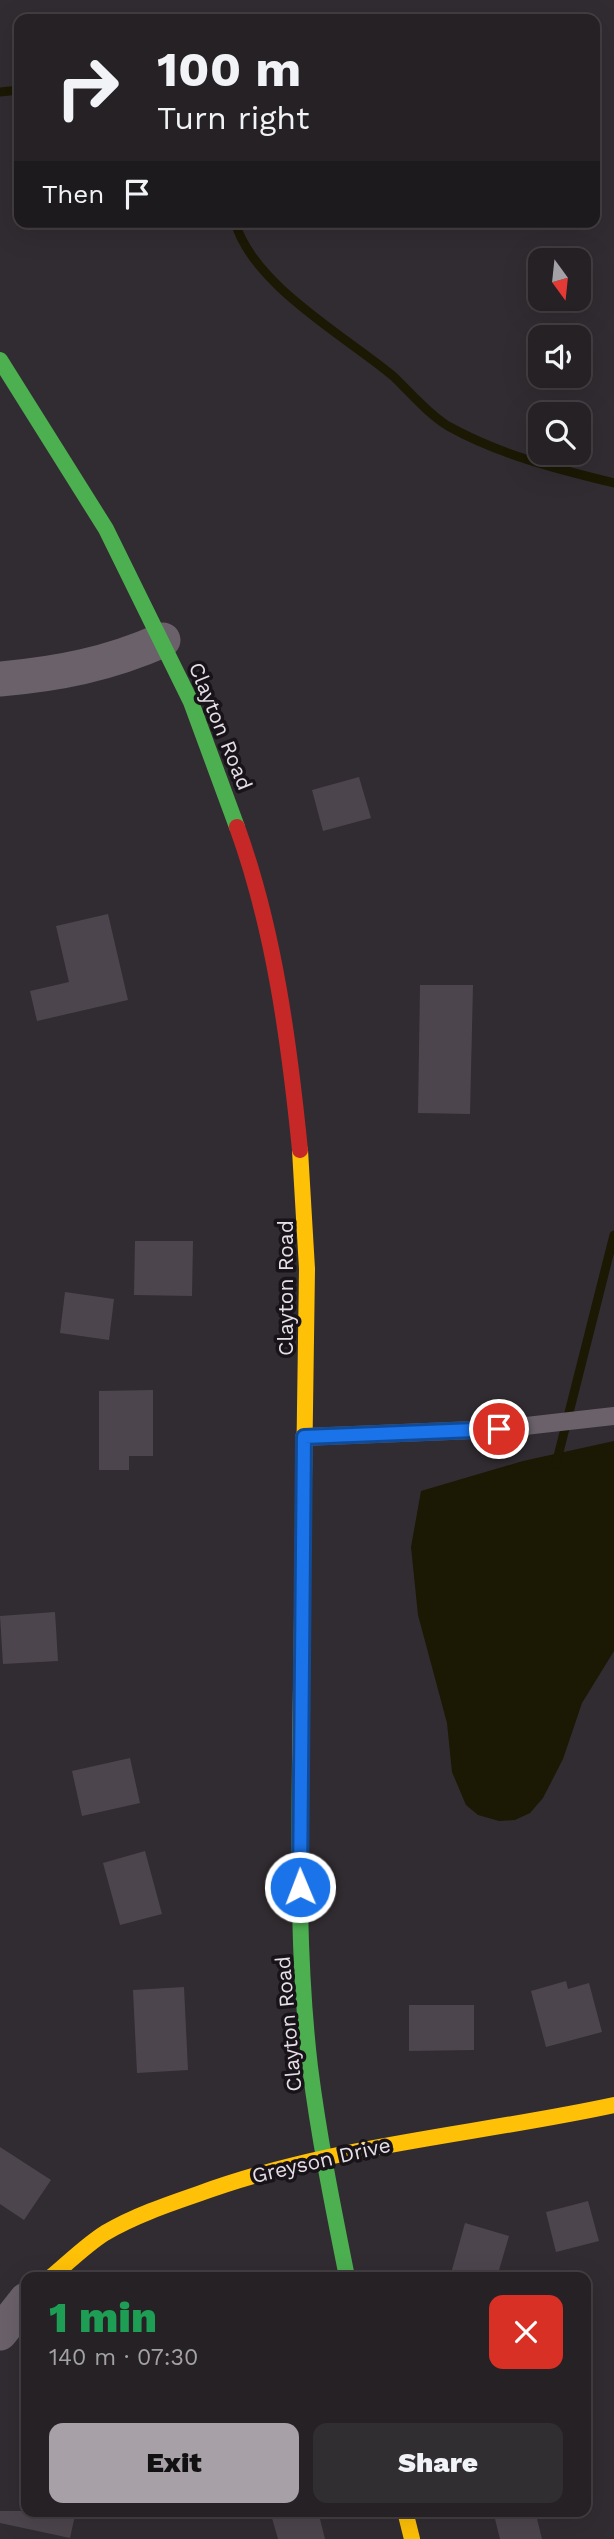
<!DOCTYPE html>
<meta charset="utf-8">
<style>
body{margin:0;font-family:"Work Sans",sans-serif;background:#312e32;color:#f1f3f6;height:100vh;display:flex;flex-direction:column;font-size:26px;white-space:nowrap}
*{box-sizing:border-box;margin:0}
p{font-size:23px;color:#a3a3a7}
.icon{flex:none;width:38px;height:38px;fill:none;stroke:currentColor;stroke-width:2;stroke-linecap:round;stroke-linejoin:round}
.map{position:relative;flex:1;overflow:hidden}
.drawer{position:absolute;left:21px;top:2272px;width:570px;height:245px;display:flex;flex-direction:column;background:#252125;border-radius:14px;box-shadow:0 7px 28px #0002,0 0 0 2px #423e42}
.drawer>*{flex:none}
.top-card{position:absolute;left:14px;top:14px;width:586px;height:214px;border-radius:14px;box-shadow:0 7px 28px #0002,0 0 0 2px #423e42;background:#252125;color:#f1f3f6;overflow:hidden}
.needle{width:46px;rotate:165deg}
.fabs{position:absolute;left:528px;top:248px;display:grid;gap:14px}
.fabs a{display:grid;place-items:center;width:63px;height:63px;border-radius:14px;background:#252125;box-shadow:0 7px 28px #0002,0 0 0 2px #423e42;font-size:35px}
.pin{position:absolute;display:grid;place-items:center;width:60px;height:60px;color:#fff;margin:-30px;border:4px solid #fff;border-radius:50%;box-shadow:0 2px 7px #0007}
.me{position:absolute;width:77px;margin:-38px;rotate:359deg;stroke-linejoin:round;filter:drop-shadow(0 0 5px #0008)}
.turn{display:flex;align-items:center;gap:24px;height:147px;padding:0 28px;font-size:32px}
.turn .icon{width:91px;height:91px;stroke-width:2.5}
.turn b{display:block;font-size:49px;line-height:60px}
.then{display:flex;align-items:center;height:66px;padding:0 28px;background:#0003;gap:14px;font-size:26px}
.round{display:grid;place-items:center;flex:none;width:74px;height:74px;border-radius:14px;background:#312e32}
.overview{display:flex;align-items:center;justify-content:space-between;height:119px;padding:0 28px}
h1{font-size:42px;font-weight:800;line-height:52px;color:#1e9e55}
.primary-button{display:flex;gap:14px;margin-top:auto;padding:14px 28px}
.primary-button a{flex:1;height:80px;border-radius:14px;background:#a7a0a7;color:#111;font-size:28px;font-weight:800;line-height:80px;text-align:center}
.primary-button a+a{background:#312e32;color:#f1f3f6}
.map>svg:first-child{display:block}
.water{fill:#1b1804}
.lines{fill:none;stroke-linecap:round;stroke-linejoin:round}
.stream{stroke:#1b1804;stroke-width:9}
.building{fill:#4d454d}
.lane{stroke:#6a616a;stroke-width:18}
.street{stroke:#6a616a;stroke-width:35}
.fast{stroke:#4caf50;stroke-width:16}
.slow{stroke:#ffc107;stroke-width:16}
.jam{stroke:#c62828;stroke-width:16}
.route-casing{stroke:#114b97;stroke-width:18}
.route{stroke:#1a73e8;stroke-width:12}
.labels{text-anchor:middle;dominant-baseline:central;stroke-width:7;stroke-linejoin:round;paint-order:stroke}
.street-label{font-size:21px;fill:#e6dfe7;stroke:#181318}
</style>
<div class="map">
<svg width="614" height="2539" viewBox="0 0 614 2539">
<rect width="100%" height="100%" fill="#312c31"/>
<!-- water -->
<polygon class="water" points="614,1441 614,1651 582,1703 563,1759 543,1798 530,1813 515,1820 499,1821 478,1815 466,1805 452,1772 447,1723 418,1615 411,1547 421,1491 523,1461"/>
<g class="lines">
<!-- stream -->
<g class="stream">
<polyline points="0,92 19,90"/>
<path d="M235,222c18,63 109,113 158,154 17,16 35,38 55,50 52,29 109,43 166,57"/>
<polyline points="556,1464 614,1235"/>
</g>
</g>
<!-- building -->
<g class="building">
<polygon points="359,777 371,818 323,831 312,790"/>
<polygon points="108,914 128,1000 37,1021 30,991 69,982 56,926"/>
<polygon points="420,985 473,985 470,1114 418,1113"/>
<polygon points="135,1241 193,1241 192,1296 134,1295"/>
<polygon points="65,1292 114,1299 109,1340 60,1333"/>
<polygon points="153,1390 153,1456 129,1456 129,1470 99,1470 99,1391"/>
<polygon points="55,1612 58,1661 3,1664 0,1616"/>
<polygon points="130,1758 140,1803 82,1816 72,1771"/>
<polygon points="145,1851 162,1914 120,1925 103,1863"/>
<polygon points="566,1981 568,1989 589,1983 602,2032 546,2047 531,1991"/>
<polygon points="184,1987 188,2070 137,2073 133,1990"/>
<polygon points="409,2005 474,2005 474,2050 409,2051"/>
<polygon points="0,2147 51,2180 24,2220 0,2204"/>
<polygon points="588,2201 599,2241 556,2252 546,2212"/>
<polygon points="465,2223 509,2236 497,2277 450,2277"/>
<polygon points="0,2511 76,2511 70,2538 0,2523"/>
<polygon points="270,2511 318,2511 325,2539 278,2539"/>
<polygon points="493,2511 535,2511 542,2539 500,2539"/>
</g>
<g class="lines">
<!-- lane -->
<polyline class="lane" points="304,1437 499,1429 614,1416"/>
<!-- street -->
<g class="street">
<path d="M0,679c58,-5 109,-15 163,-39"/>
<polyline points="0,2333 26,2300"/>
</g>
<!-- fast -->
<g class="fast">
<polyline points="0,360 106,529 191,702 237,827"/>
<path d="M300,1758c-1,102 -2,207 10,309 9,71 23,140 37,210"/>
</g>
<!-- slow -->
<g class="slow">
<polyline points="300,1758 307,1269 300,1150"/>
<path d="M51,2277c17,-14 35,-32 54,-44 29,-17 61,-28 93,-39 133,-49 277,-59 416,-89"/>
<polyline points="405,2511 412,2539"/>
</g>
<!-- jam -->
<path class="jam" d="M237,827c37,102 52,214 63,323"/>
</g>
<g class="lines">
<!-- route casing -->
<g class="route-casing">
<polyline id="route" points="300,1887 304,1437 499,1429"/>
</g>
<!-- route -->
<use href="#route" class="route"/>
</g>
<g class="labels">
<!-- street labels -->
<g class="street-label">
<text transform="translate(221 726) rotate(68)">Clayton Road</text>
<text transform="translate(285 1288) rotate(-90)">Clayton Road</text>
<text transform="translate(288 2024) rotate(-95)">Clayton Road</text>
<text transform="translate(321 2160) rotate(-13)">Greyson Drive</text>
</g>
</g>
</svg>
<div class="fabs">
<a><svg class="needle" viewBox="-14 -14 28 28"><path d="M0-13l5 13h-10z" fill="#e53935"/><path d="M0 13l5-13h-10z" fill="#a3a3a7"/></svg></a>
<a><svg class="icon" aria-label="sound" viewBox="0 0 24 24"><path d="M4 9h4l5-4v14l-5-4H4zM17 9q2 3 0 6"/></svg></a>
<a><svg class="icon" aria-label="search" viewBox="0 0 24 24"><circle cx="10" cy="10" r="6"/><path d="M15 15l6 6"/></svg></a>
</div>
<div class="pin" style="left:499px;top:1429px;background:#d93025"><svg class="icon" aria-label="arrive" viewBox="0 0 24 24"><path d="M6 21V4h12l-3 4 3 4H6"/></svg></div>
<svg class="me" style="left:300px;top:1887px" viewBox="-20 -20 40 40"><circle r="17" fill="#1a73e8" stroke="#fff" stroke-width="3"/><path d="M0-11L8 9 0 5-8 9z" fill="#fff"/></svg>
<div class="top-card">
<div class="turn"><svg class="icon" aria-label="right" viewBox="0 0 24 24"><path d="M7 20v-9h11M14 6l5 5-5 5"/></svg><div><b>100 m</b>Turn right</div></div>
<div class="then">Then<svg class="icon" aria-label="arrive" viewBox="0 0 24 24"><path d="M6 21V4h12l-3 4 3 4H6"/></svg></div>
</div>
<section class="drawer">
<div class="overview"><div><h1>1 min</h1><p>140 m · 07:30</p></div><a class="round" style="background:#d93025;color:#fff"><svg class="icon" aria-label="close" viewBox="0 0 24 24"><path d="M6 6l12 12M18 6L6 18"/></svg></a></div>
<div class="primary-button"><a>Exit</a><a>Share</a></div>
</section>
</div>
